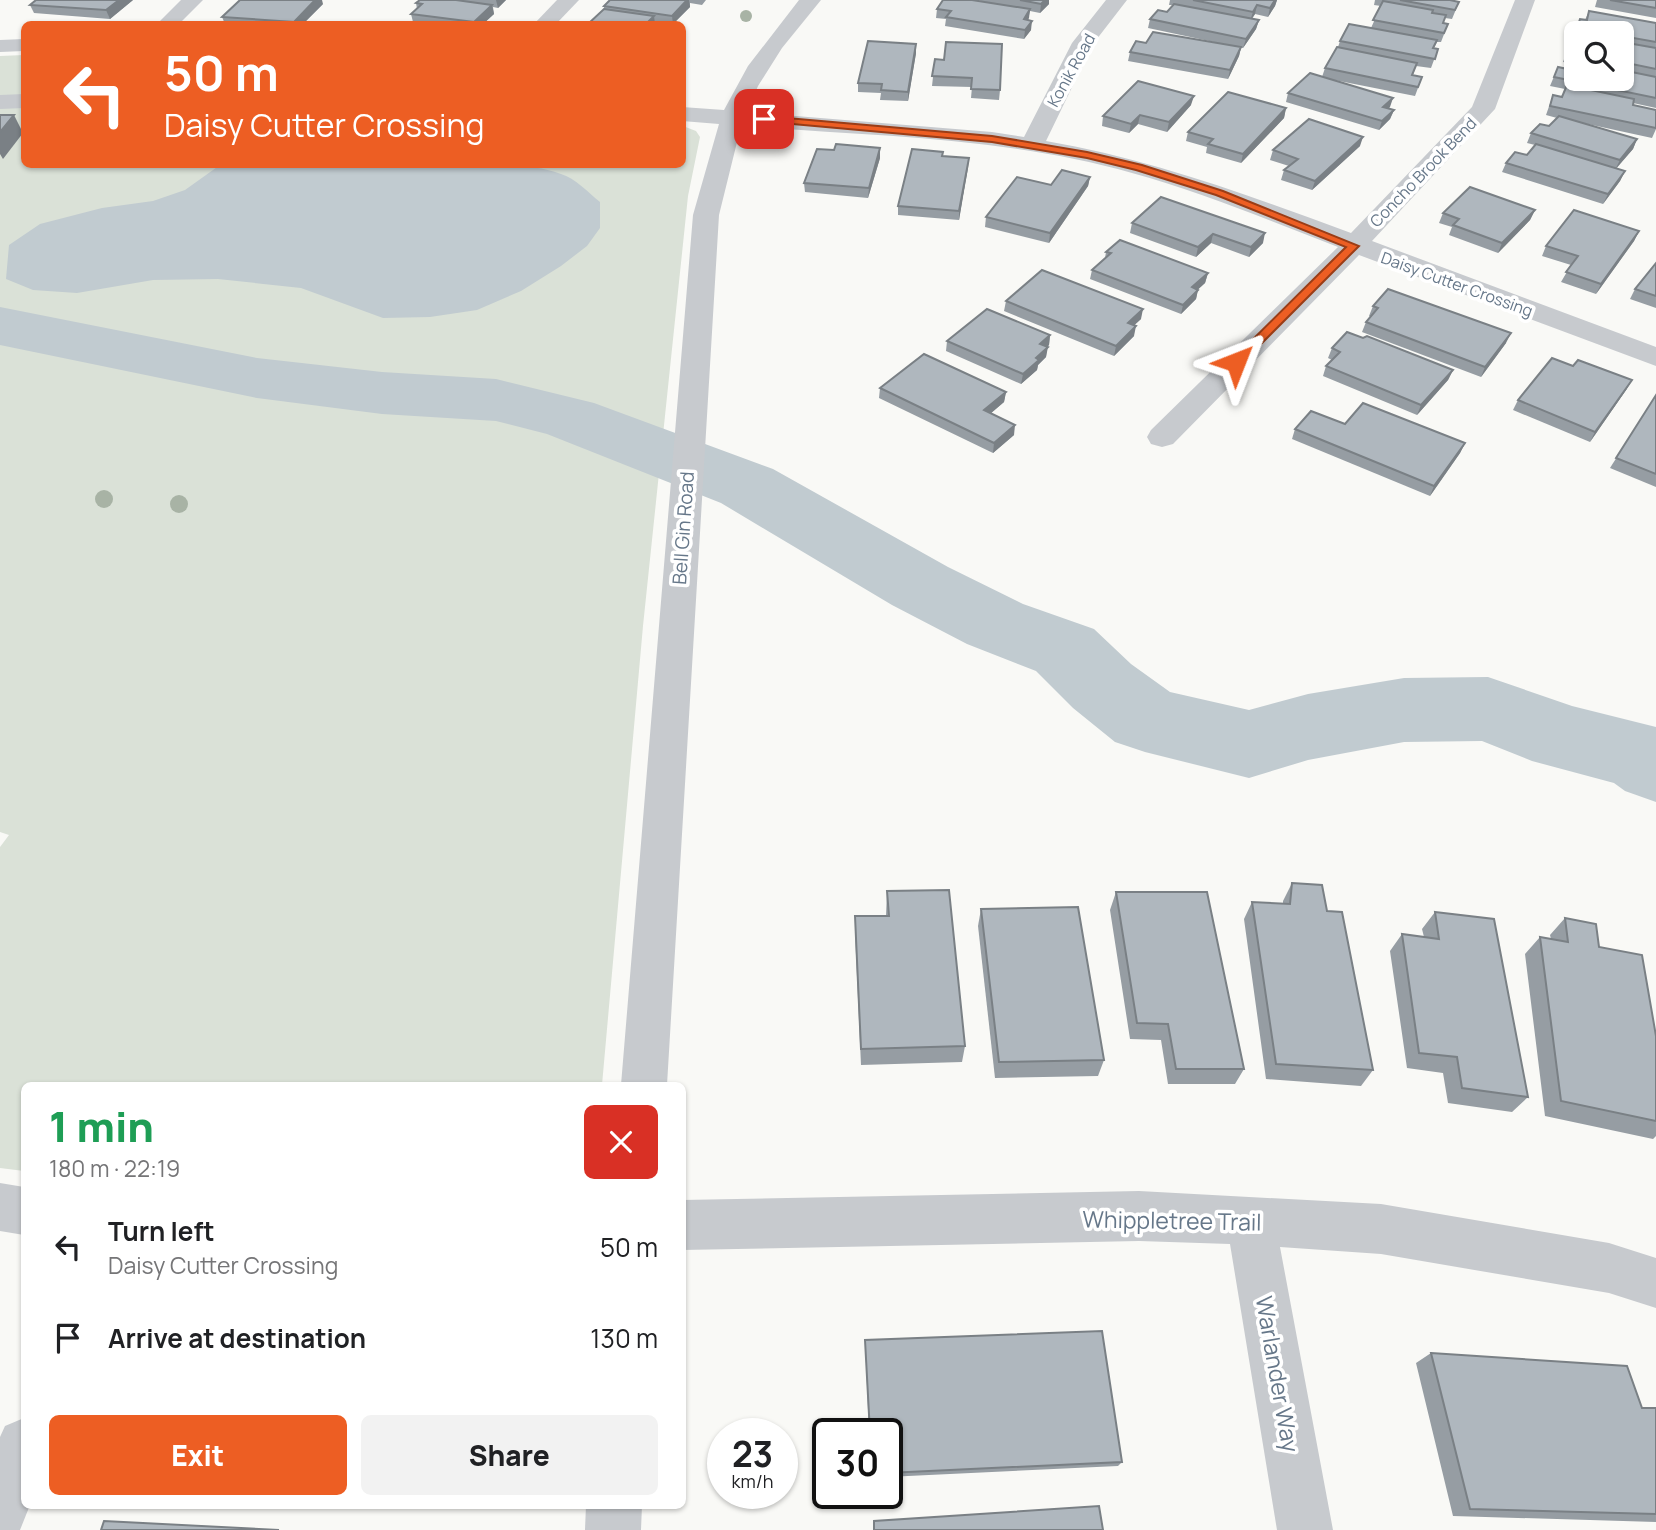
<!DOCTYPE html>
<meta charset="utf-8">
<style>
body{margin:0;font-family:Manrope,sans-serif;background:#f2f2f2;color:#202124;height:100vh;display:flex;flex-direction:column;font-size:26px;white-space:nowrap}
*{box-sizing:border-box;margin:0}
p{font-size:23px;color:#757577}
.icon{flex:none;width:38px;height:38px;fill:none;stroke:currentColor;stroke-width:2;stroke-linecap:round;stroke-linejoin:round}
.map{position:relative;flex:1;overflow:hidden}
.sheet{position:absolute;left:21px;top:1082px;width:665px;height:427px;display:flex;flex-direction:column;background:#fff;border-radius:10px;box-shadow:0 2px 5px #0004}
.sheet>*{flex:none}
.hud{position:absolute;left:21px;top:21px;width:665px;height:147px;border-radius:10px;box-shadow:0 2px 5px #0004;background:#ed5e23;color:#fff;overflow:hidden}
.tools{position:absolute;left:1564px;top:21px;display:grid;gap:14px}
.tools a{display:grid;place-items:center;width:70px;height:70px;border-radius:10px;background:#fff;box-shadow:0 2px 5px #0004;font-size:35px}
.speed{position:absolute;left:707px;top:1418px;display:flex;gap:14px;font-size:35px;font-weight:700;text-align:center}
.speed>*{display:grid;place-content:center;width:91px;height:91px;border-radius:50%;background:#fff;box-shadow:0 2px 5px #0004;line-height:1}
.speed small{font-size:18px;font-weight:400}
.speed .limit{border:4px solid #111;border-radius:10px;background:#fff;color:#111}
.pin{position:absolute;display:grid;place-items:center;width:60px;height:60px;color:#fff;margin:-30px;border-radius:14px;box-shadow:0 4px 10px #0006}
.me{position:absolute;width:77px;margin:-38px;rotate:45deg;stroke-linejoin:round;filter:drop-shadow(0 0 5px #0008)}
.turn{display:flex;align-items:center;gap:24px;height:147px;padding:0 28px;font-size:32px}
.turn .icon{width:91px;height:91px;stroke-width:2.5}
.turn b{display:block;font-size:49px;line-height:60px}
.round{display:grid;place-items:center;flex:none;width:74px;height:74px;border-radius:10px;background:#f2f2f2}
.summary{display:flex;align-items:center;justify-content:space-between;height:119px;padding:0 28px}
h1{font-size:42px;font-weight:800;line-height:52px;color:#1e9e55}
.primary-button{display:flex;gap:14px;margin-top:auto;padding:14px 28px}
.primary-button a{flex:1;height:80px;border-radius:10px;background:#ed5e23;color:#fff;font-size:28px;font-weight:800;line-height:80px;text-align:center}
.primary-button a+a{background:#f2f2f2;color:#202124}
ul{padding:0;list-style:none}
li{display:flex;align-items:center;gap:21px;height:91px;padding:0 28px}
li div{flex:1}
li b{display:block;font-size:26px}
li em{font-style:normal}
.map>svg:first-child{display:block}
.green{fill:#dae1d7}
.water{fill:#c1cbd0}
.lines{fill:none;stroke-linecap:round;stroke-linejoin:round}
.river{fill:#c1cbd0;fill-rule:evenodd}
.minor{fill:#c7cace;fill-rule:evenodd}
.tree{fill:#a8b3a5}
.wall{fill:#969da3}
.shaded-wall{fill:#7a8085}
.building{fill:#afb7be;stroke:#7a8085;stroke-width:2}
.route{fill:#ed5e23;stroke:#9a3d17;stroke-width:2}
.labels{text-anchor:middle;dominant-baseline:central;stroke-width:7;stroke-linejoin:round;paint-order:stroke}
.far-street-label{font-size:16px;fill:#667789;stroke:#fff}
.street-label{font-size:19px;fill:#667789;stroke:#fff}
.near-street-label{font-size:23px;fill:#667789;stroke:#fff}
</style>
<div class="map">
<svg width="1656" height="1530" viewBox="0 0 1656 1530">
<rect width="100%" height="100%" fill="#f9f9f6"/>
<!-- green -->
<polygon class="green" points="24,55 24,164 682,164 683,126 696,131 700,137 688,196 643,626 602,1085 24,1085 24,1171 0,1168 0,847 9,835 0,832 0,56"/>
<!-- water -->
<path class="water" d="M399,165c53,9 108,-10 162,9 14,4 28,19 39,28v26l-13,18 -26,20 -40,25 -44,19 -47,7 -47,1 -82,-30 -83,-9 -65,1 -76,13 -44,-3 -27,-11 3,-34 31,-21 62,-16 51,-7 32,-11 35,-25z"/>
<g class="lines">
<!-- river -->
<polygon class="river" points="0,307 257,358 382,372 496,379 594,403 773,469 948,567 1023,604 1094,629 1131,664 1170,692 1249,710 1308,694 1404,678 1488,677 1572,706 1656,727 1656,802 1625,791 1614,783 1532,761 1482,741 1404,742 1308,760 1249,778 1145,752 1115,742 1073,708 1036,671 967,644 892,605 721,503 547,434 496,421 382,414 257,398 0,345"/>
<!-- minor -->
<g class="minor">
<polygon points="181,0 203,0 179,24 157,24"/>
<polygon points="557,0 579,0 556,24 534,24"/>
<path d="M799,0h22l-39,48 -24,38 -11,26 245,20 32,5 48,-94 34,-43h21l-34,44 -47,97c106,18 204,55 305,92l121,-126 43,-107h20l-40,109 -123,132 284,106v19l-297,-111 -186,189 -11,3 -11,-3 -4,-7 4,-7 187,-183c-68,-26 -136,-55 -206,-74 -126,-36 -261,-37 -391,-47l-22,89 -52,870h-46l72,-870 26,-91 -37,-3v-14l42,3 24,-44z"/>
<polygon points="24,39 24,51 0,52 0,40"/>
<polygon points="24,94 24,108 0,109 0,95"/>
<polygon points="0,1183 24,1187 24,1235 0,1231"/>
<polygon points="1139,1191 1381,1204 1609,1243 1656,1258 1656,1308 1609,1293 1381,1254 1280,1247 1333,1530 1277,1530 1230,1244 1139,1241 682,1250 682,1200"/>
<polygon points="24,1418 24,1505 30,1505 20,1530 0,1530 0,1437 5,1426"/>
<polygon points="586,1505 642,1505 641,1530 585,1530"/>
</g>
</g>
<!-- trees -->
<g class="tree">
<circle cx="746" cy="16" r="6"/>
<circle cx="104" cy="499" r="9"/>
<circle cx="179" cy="504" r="9"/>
</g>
<!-- wall -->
<g class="wall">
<polygon points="133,0 110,19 34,13 30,5"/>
<polygon points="420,0 506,0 498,8 493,7 494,14 483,24 409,24 413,22 411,14 417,9 416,3"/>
<polygon points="610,0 706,0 702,5 690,3 690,7 673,24 654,23 604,9 604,6"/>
<polygon points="976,0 1049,0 1049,4 1040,13 1030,11 1028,20 1031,30 1024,39 945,26 946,19 936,18 937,9 991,3"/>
<polygon points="1170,0 1277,0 1275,6 1268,17 1255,14 1252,19 1259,20 1256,29 1243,48 1241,48 1239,56 1228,79 1128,61 1130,52 1146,43 1228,45 1148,28 1150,19 1167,12 1173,5 1169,5"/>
<polygon points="1375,0 1451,0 1459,2 1452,19 1445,18 1443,23 1448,24 1441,42 1437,42 1434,48 1438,49 1431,68 1416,66 1413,75 1422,77 1415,96 1329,79 1390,107 1388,108 1394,110 1390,119 1379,130 1286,102 1288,93 1322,77 1325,68 1338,47 1340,41 1371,28 1381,6 1374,5"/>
<polygon points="1597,0 1656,0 1656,18 1595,7"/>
<polygon points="323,4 303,24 225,24 222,17"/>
<polygon points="1589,11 1656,23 1656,108 1633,103 1633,105 1656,110 1656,129 1652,138 1583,123 1637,139 1633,149 1616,168 1625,171 1620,181 1603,204 1502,172 1506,163 1527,155 1535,145 1527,143 1531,133 1549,126 1557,118 1546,115 1553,95 1562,97 1565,89 1550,86 1558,67 1572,70 1574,64 1563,62 1570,43 1576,44 1577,42 1577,79 1622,79 1622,33 1577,33 1577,38 1573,37 1580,19 1585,20"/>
<polygon points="916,53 908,101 880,100 881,93 858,92 858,83"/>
<polygon points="935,59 1000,90 999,100 971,98 972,87 932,86"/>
<polygon points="1191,105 1167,132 1138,124 1129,133 1102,126 1103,116"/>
<polygon points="1286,108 1284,118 1241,163 1206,153 1207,147 1186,141 1188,132"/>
<polygon points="1360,146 1312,190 1281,180 1284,170 1289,166 1270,160 1273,150"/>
<polygon points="834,150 880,158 868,198 805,192 804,183"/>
<polygon points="943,156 969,158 959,220 898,215 898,206"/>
<polygon points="1090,177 1088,186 1049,243 985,227 986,217 1051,185"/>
<polygon points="1161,197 1263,243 1249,257 1211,243 1196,257 1130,233 1132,223"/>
<polygon points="1535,210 1530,220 1498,253 1449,235 1452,227 1439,223 1443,213"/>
<polygon points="1639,231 1634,241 1596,294 1561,282 1571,265 1542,256 1546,246"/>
<polygon points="1106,252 1208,273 1205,283 1198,289 1196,299 1181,314 1090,279 1092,270 1105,258"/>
<polygon points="1656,263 1656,308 1630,299 1635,289"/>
<polygon points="1006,301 1141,319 1134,325 1134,336 1114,356 1004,311"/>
<polygon points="1373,306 1506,343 1481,377 1362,332 1366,322 1371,317 1369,316"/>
<polygon points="1050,335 1049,345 1047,347 1046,357 1038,365 1037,370 1021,384 946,351 947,341"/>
<polygon points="1332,348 1453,370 1448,380 1417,415 1323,376 1326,366 1332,360 1328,358"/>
<polygon points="1632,380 1626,390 1590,442 1513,410 1518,400"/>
<polygon points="880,388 1006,392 1004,402 991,413 1014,435 993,453 879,398"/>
<polygon points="1656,395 1656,487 1610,468"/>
<polygon points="1345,424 1465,443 1460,453 1430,496 1292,439 1295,429"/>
<polygon points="1292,883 1327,911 1373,1070 1361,1086 1266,1079 1244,919 1252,902 1283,904 1283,901"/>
<polygon points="887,891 965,1046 962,1062 861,1065 855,933 855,916 886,916"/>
<polygon points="1116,892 1244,1069 1235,1084 1168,1084 1161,1040 1130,1039 1110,910"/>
<polygon points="981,909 1104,1060 1098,1076 995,1078 978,926"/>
<polygon points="1435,912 1528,1097 1512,1112 1448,1103 1443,1073 1407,1068 1390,951 1402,934 1424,937 1422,929"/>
<polygon points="1565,918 1599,947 1656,1036 1656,1136 1653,1139 1545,1116 1525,954 1540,937 1551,939 1550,935"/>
<polygon points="865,1340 1122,1462 1118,1466 887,1477 887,1433 869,1433"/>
<polygon points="1431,1353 1642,1408 1656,1408 1656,1522 1453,1516 1416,1363"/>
</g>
<!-- shaded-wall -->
<g class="shaded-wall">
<polygon points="119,0 133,0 110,19 106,10"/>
<polygon points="315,0 322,0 323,4 303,24 294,24 294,22"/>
<polygon points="496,0 506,0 498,8"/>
<polygon points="687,0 689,0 690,7 673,24 672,16"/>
<polygon points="1044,0 1049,0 1049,4 1040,13 1041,4"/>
<polygon points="1275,0 1277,0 1275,6 1268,17 1270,8"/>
<polygon points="492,5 494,14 483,24 474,24 474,22"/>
<polygon points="1257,5 1255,14 1250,21 1253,12"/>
<polygon points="1030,9 1029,18 1023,28 1024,19"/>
<polygon points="654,16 655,24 646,24"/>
<polygon points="1259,20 1256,29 1243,48 1246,39"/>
<polygon points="1032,21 1031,30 1024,39 1025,30"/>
<polygon points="916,44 916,53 908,101 908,92"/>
<polygon points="1241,47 1239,56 1228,79 1230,70"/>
<polygon points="1194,96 1191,105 1167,132 1169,122"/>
<polygon points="1393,98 1390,107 1380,116 1383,107"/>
<polygon points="1286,108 1284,118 1241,163 1243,154"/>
<polygon points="1394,110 1390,119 1379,130 1382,121"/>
<polygon points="14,115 23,133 3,159 0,154 0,132"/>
<polygon points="1140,115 1138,124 1129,133 1131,124"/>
<polygon points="1363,137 1360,146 1312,190 1315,181"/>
<polygon points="1637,139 1633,149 1615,170 1620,160"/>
<polygon points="880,148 880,158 868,198 869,188"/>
<polygon points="969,158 968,168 959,220 959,211"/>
<polygon points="1625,171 1620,181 1603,204 1608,194"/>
<polygon points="1090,177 1088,186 1049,243 1050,233"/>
<polygon points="1535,210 1530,220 1498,253 1502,243"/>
<polygon points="1639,231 1634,241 1596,294 1601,284"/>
<polygon points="1265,233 1263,243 1249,257 1251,247"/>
<polygon points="1213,234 1211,243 1196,257 1198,247"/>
<polygon points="1208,273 1205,283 1190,297 1192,287"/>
<polygon points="1198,290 1196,299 1181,314 1183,305"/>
<polygon points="1143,309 1141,319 1126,333 1128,323"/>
<polygon points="1136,326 1134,336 1114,356 1116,346"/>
<polygon points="1511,333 1506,343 1481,377 1485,367"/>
<polygon points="1050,335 1049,345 1039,354 1040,344"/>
<polygon points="1048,347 1046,357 1038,365 1037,370 1021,384 1023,374 1036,358"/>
<polygon points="1453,370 1448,380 1417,415 1421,405"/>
<polygon points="1632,380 1626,390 1590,442 1595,432"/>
<polygon points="1006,392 1004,402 983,420 984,410"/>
<polygon points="1015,425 1014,435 993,453 994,443"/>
<polygon points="1465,443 1460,453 1430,496 1434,486"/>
</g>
<!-- building -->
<g class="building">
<polygon points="36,0 119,0 106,10 30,5"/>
<polygon points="240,0 315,0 294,22 222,17"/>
<polygon points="420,0 456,0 492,5 474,22 411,14 422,4 416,3"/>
<polygon points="610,0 687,0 672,16 604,6"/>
<polygon points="943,0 972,0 1030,9 1024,19 1032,21 1025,30 946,17 951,11 937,9"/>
<polygon points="1020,0 1045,0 1041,4"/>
<polygon points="1193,0 1275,0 1270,8 1257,5 1253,12"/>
<polygon points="1400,0 1450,0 1459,2 1455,10"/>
<polygon points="1610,0 1656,0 1656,8"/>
<polygon points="1383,1 1433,10 1432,13 1446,15 1443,23 1448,24 1444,33 1373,20"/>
<polygon points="1174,4 1259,20 1246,39 1150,19 1158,10 1167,12"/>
<polygon points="604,9 654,16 646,24 588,24"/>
<polygon points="1589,11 1656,23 1656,42 1622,36 1622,33 1606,33 1577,28 1580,19 1587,20"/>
<polygon points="413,22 431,24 409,24"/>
<polygon points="1349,24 1437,40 1433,48 1438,49 1435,59 1340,41"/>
<polygon points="1153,32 1241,47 1230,70 1130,52 1136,41 1146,43"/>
<polygon points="868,41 916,44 908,92 881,90 882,84 858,83"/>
<polygon points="946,42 1002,44 1000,90 971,89 972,78 932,76 935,59 944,60"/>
<polygon points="1622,42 1656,48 1656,69 1622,62"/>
<polygon points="1570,43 1577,44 1577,54 1567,52"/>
<polygon points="1337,47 1417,63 1412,75 1422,77 1418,87 1325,68"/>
<polygon points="1576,61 1577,61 1577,79 1622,79 1622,70 1656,77 1656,98 1554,77 1558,67 1572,70"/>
<polygon points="1310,73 1393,98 1383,107 1394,110 1382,121 1288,93"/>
<polygon points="1138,81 1194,96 1169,122 1140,115 1131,124 1103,116"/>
<polygon points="1567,85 1634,99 1633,105 1656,110 1656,128 1550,106 1553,95 1562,97"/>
<polygon points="1228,92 1286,108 1243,154 1208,144 1213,139 1188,132"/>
<polygon points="0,115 14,115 0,132"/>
<polygon points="1559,116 1637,139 1620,160 1531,133 1540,124 1549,126"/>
<polygon points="1309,119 1363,137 1315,181 1284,170 1298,159 1273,150"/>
<polygon points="836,144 880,148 869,188 804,183 817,149 834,150"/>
<polygon points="1536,144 1625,171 1608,194 1506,163 1515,152 1527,155"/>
<polygon points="912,149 943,152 942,156 969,158 959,211 898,206"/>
<polygon points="1062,170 1090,177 1050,233 986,217 1017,177 1051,185"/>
<polygon points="1470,187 1535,210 1502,243 1453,225 1459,219 1443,213"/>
<polygon points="1161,197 1265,233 1251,247 1213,234 1198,247 1132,223"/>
<polygon points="1574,210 1639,231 1601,284 1566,272 1578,256 1546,246"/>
<polygon points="1120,240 1208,273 1192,287 1198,290 1183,305 1092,270 1111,253 1106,252"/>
<polygon points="1656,263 1656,296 1635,289"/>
<polygon points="1042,270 1143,309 1128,323 1136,326 1116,346 1006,301"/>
<polygon points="1388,289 1511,333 1485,367 1366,322 1378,308 1373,306"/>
<polygon points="987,309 1050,335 1040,344 1048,347 1036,358 1039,360 1023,374 947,341"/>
<polygon points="1347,332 1363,338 1367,336 1453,370 1421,405 1326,366 1340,352 1332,348"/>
<polygon points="924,354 1006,392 984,410 1015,425 994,443 880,388"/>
<polygon points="1552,358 1573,366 1578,360 1632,380 1595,432 1518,400"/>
<polygon points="1656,395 1656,474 1616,458"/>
<polygon points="1363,403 1465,443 1434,486 1295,429 1311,411 1345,424"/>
<polygon points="1292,883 1322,885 1327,911 1342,912 1373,1070 1276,1064 1252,902 1290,904"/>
<polygon points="949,890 965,1046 861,1049 855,916 889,916 887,891"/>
<polygon points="1116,892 1207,892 1244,1069 1176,1069 1168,1024 1137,1023"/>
<polygon points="1078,907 1104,1060 999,1062 981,909"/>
<polygon points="1435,912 1494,919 1528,1097 1462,1088 1457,1057 1419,1053 1402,934 1439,939"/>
<polygon points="1565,918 1596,924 1599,947 1642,955 1656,1036 1656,1121 1561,1101 1540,937 1568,942"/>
<polygon points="1102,1331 1122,1462 887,1473 887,1433 870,1433 865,1340"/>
<polygon points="1431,1353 1627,1366 1642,1408 1656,1408 1656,1514 1470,1509"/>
<polygon points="1099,1506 1103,1530 874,1530 874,1521"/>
<polygon points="104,1521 279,1530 101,1530"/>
</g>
<!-- route -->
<polygon class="route" points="764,116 992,136 1087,152 1142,165 1223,191 1359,246 1240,365 1232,365 1232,360 1346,247 1216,195 1136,170 1087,158 992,142 760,121 760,117"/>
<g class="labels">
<!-- far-street labels -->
<g class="far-street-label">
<text transform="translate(1071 70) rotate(-61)">Konik Road</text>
<text transform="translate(1423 172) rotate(-46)">Concho Brook Bend</text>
<text transform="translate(1457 284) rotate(20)">Daisy Cutter Crossing</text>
</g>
<!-- street labels -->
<g class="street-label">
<text transform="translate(683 528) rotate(-86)">Bell Gin Road</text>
</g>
<!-- near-street labels -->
<g class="near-street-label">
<text transform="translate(1172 1220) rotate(1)">Whippletree Trail</text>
<text transform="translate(1278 1374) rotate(80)">Warlander Way</text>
</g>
</g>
</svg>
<div class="tools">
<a><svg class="icon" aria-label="search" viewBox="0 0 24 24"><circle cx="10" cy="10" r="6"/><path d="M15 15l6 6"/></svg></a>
</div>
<div class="speed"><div>23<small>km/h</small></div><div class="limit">30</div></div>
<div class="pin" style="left:764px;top:119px;background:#d93025"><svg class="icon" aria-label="arrive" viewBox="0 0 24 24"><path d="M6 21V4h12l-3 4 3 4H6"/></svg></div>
<svg class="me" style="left:1236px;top:362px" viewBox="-20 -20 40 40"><path d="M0-17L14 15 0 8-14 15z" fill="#ed5e23" stroke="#fff" stroke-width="4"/></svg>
<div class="hud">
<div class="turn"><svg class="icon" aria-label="left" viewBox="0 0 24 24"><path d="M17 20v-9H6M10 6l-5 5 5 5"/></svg><div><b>50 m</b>Daisy Cutter Crossing</div></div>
</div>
<section class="sheet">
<div class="summary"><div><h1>1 min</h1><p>180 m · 22:19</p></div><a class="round" style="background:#d93025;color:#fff"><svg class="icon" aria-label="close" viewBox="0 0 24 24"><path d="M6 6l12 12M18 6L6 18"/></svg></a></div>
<ul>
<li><svg class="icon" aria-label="left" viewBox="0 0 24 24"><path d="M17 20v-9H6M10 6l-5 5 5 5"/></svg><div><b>Turn left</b><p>Daisy Cutter Crossing</p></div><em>50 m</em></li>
<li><svg class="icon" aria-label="arrive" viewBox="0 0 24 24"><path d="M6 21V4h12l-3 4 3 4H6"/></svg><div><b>Arrive at destination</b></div><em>130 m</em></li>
</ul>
<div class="primary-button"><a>Exit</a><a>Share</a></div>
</section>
</div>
